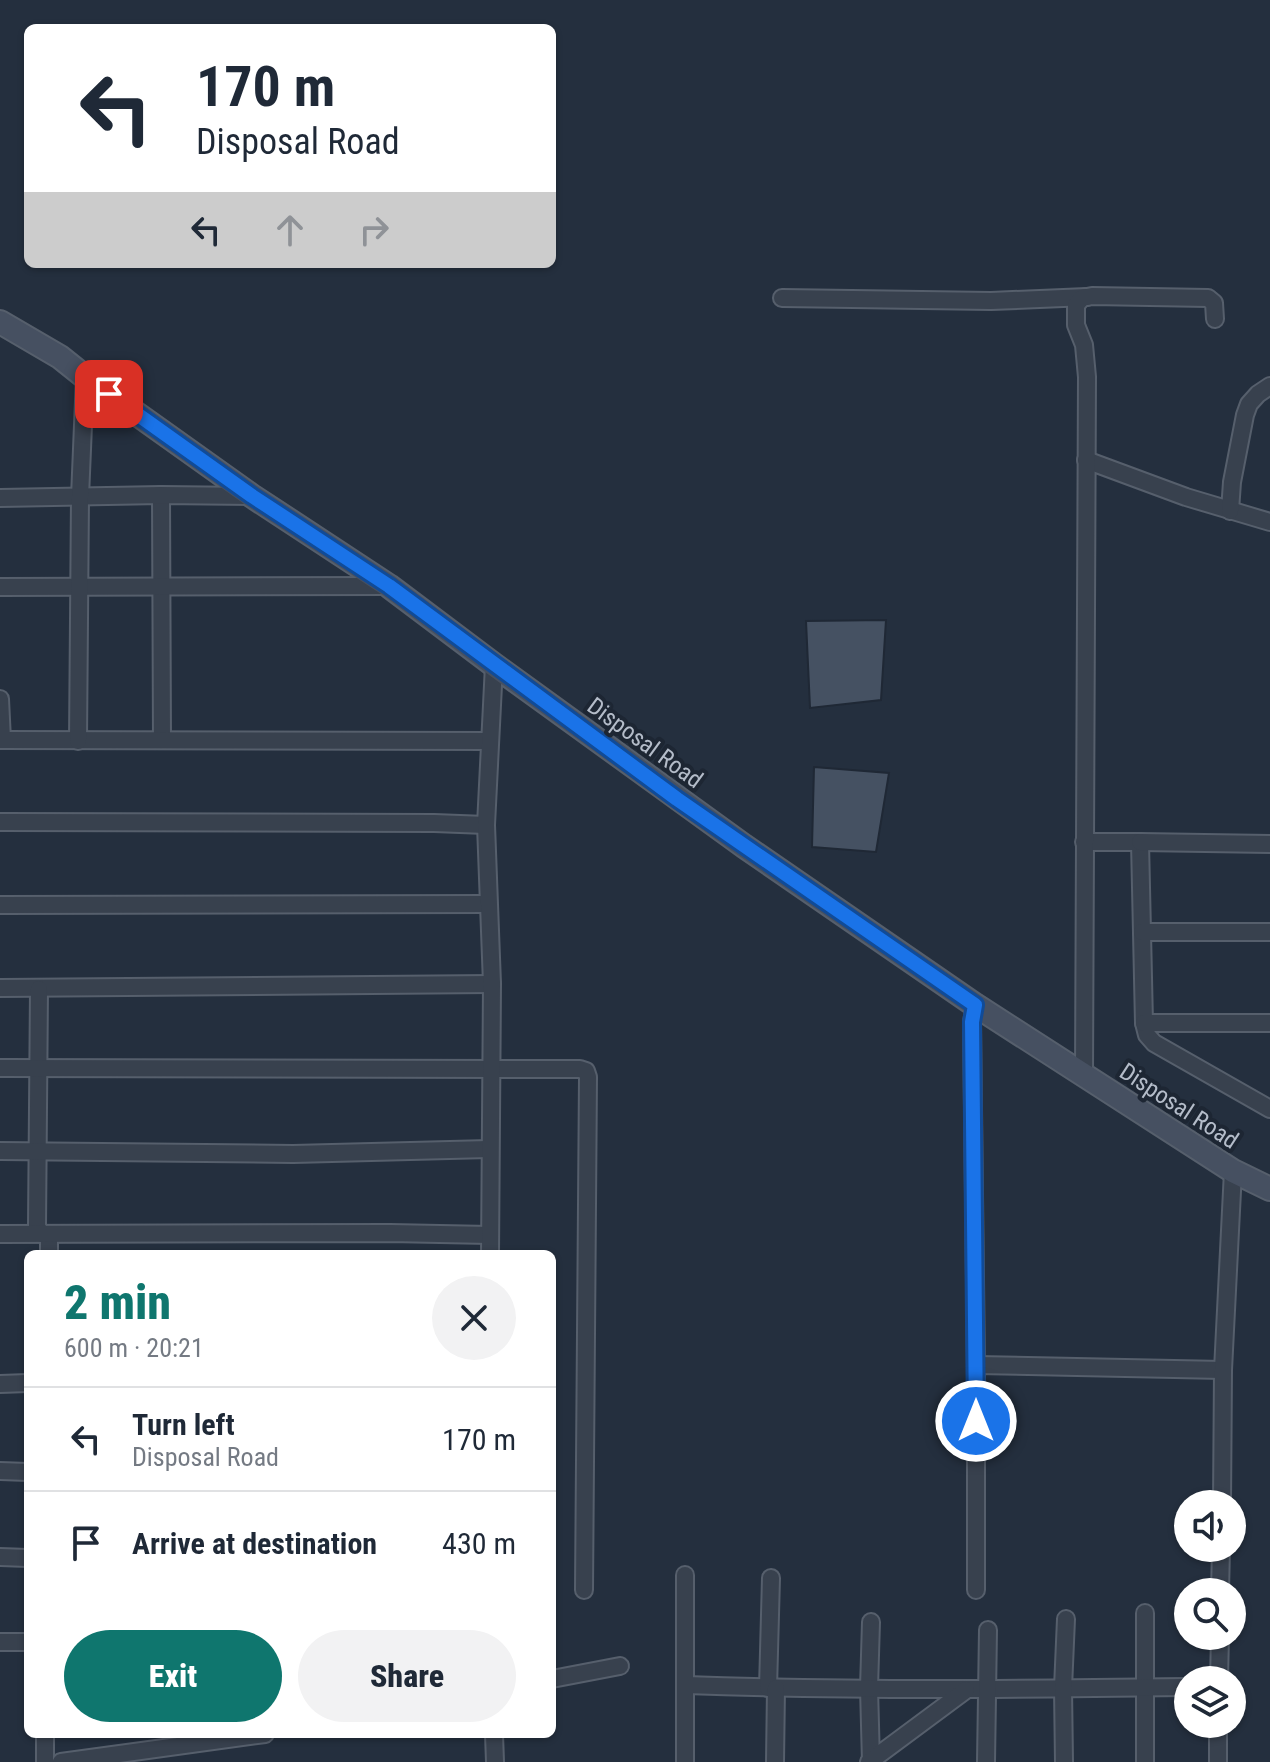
<!DOCTYPE html>
<meta charset="utf-8">
<style>
body{margin:0;font-family:"Roboto Condensed",sans-serif;background:#f2f2f3;color:#1f2937;height:100vh;display:flex;flex-direction:column;font-size:30px;white-space:nowrap}
*{box-sizing:border-box;margin:0}
p{font-size:26px;color:#747a83}
.icon{flex:none;width:44px;height:44px;fill:none;stroke:currentColor;stroke-width:2;stroke-linecap:round;stroke-linejoin:round}
.map{position:relative;flex:1;overflow:hidden}
.panel{position:absolute;left:24px;top:1250px;width:532px;height:488px;display:flex;flex-direction:column;background:#fff;border-radius:12px;box-shadow:0 2px 6px #0004}
.panel>*{flex:none}
.banner{position:absolute;left:24px;top:24px;width:532px;height:244px;border-radius:12px;box-shadow:0 2px 6px #0004;background:#fff;color:#1f2937;overflow:hidden}
.tools{position:absolute;left:1174px;top:1490px;display:grid;gap:16px}
.tools a{display:grid;place-items:center;width:72px;height:72px;border-radius:50%;background:#fff;box-shadow:0 2px 6px #0004;font-size:40px}
.pin{position:absolute;display:grid;place-items:center;width:68px;height:68px;color:#fff;margin:-34px;border-radius:16px;box-shadow:0 4px 12px #0006}
.me{position:absolute;width:88px;margin:-44px;rotate:0deg;stroke-linejoin:round;filter:drop-shadow(0 0 6px #0008)}
.turn{display:flex;align-items:center;gap:28px;height:168px;padding:0 40px;font-size:36px}
.turn .icon{width:104px;height:104px;stroke-width:2.5}
.turn b{display:block;font-size:56px;line-height:68px}
.lanes{display:flex;align-items:center;height:76px;padding:0 40px;background:#0003;justify-content:center;gap:40px;direction:ltr}
.lanes .off{opacity:.35}
.round{display:grid;place-items:center;flex:none;width:84px;height:84px;border-radius:42px;background:#f2f2f3}
.overview{display:flex;align-items:center;justify-content:space-between;height:136px;padding:0 40px}
h1{font-size:48px;font-weight:800;line-height:60px;color:#0f766e}
.primary-button{display:flex;gap:16px;margin-top:auto;padding:16px 40px}
.primary-button a{flex:1;height:92px;border-radius:48px;background:#0f766e;color:#fff;font-size:32px;font-weight:800;line-height:92px;text-align:center}
.primary-button a+a{background:#f2f2f3;color:#1f2937}
ul{padding:0;list-style:none}
li{display:flex;align-items:center;gap:24px;height:104px;padding:0 40px;border-top:2px solid #e0e1e3}
li div{flex:1}
li b{display:block;font-size:30px}
li em{font-style:normal}
.map>svg:first-child{display:block}
.building{fill:#455162;stroke:#1f2835;stroke-width:2}
.lines{fill:none;stroke-linecap:round;stroke-linejoin:round}
.street-casing{stroke:#565f6c;stroke-width:20}
.secondary-casing{stroke:#565f6c;stroke-width:26}
.street{stroke:#38414e;stroke-width:16}
.secondary{stroke:#465061;stroke-width:22}
.route-casing{stroke:#114b97;stroke-width:20}
.route{stroke:#1a73e8;stroke-width:14}
.labels{text-anchor:middle;dominant-baseline:central;stroke-width:8;stroke-linejoin:round;paint-order:stroke}
.street-label{font-size:24px;fill:#b4bcc9;stroke:#1d2633}
</style>
<div class="map">
<svg width="1270" height="1762" viewBox="0 0 1270 1762">
<rect width="100%" height="100%" fill="#242f3e"/>
<!-- building -->
<g class="building">
<polygon points="886,620 881,700 810,708 806,621"/>
<polygon points="814,767 889,773 876,852 812,847"/>
</g>
<g class="lines">
<!-- street casing -->
<g class="street-casing">
<g id="street">
<polyline points="782,298 991,301 1087,297"/>
<polyline points="1086,460 1186,497 1270,522"/>
<polyline points="161,495 162,740"/>
<polyline points="0,498 161,495 252,496"/>
<polyline points="1230,511 1232,482 1245,415 1249,404 1258,394 1270,386"/>
<polyline points="0,587 389,586"/>
<polyline points="0,699 2,740"/>
<polyline points="0,740 490,741"/>
<polyline points="78,741 80,497 85,377"/>
<polyline points="0,822 434,823 486,825"/>
<polyline points="1084,842 1140,842 1144,1023 1147,1035 1154,1043 1270,1109"/>
<polyline points="1140,842 1270,844"/>
<polyline points="0,905 488,904"/>
<polyline points="1142,932 1270,932"/>
<polyline points="0,988 492,984"/>
<polyline points="39,989 37,1227 41,1233 49,1237 49,1254"/>
<polyline points="975,1005 972,1022 976,1365 976,1590"/>
<polyline points="1144,1023 1270,1023"/>
<polyline points="0,1068 580,1069 586,1071 588,1077 584,1590"/>
<polyline points="1084,1076 1087,377 1084,345 1076,325 1076,305 1082,298 1092,296 1208,298 1214,303 1215,319"/>
<polyline points="0,1151 293,1154 489,1149"/>
<polyline points="0,1234 390,1233 490,1235"/>
<polyline points="490,1254 492,984 486,825 494,665"/>
<polyline points="976,1365 1223,1370"/>
<polyline points="0,1384 28,1383"/>
<polyline points="0,1471 28,1472"/>
<polyline points="1222,1504 1223,1370 1233,1171"/>
<polyline points="0,1557 28,1558"/>
<polyline points="1220,1592 1221,1548"/>
<polyline points="1145,1613 1145,1762"/>
<polyline points="871,1622 869,1688 871,1762"/>
<polyline points="0,1642 28,1642"/>
<polyline points="552,1679 620,1666"/>
<polyline points="1219,1680 1220,1636"/>
<path d="M686,1685c167,6 335,4 502,2"/>
<polyline points="768,1688 771,1578"/>
<polyline points="494,1734 495,1762"/>
<polyline points="45,1762 45,1734"/>
<polyline points="61,1762 265,1734"/>
<polyline points="685,1762 685,1575"/>
<polyline points="775,1762 776,1688"/>
<polyline points="869,1762 966,1690"/>
<polyline points="986,1762 988,1630"/>
<polyline points="1064,1762 1063,1688 1066,1619"/>
<polyline points="1218,1762 1218,1724"/>
</g>
</g>
<!-- secondary casing -->
<g class="secondary-casing">
<polyline id="secondary" points="0,322 60,357 85,377 252,496 389,586 494,665 744,846 975,1005 1233,1171 1270,1189"/>
</g>
<!-- street -->
<use href="#street" class="street"/>
<!-- secondary -->
<use href="#secondary" class="secondary"/>
</g>
<g class="lines">
<!-- route casing -->
<g class="route-casing">
<polyline id="route" points="109,394 252,496 389,586 677,799 975,1005 972,1022 976,1421"/>
</g>
<!-- route -->
<use href="#route" class="route"/>
</g>
<g class="labels">
<!-- street labels -->
<g class="street-label">
<text transform="translate(645 743) rotate(36)">Disposal Road</text>
<text transform="translate(1179 1106) rotate(33)">Disposal Road</text>
</g>
</g>
</svg>
<div class="tools">
<a><svg class="icon" aria-label="sound" viewBox="0 0 24 24"><path d="M4 9h4l5-4v14l-5-4H4zM17 9q2 3 0 6"/></svg></a>
<a><svg class="icon" aria-label="search" viewBox="0 0 24 24"><circle cx="10" cy="10" r="6"/><path d="M15 15l6 6"/></svg></a>
<a><svg class="icon" aria-label="layers" viewBox="0 0 24 24"><path d="M12 4l9 5-9 5-9-5zM3 14l9 5 9-5"/></svg></a>
</div>
<div class="pin" style="left:109px;top:394px;background:#d93025"><svg class="icon" aria-label="arrive" viewBox="0 0 24 24"><path d="M6 21V4h12l-3 4 3 4H6"/></svg></div>
<svg class="me" style="left:976px;top:1421px" viewBox="-20 -20 40 40"><circle r="17" fill="#1a73e8" stroke="#fff" stroke-width="3"/><path d="M0-11L8 9 0 5-8 9z" fill="#fff"/></svg>
<div class="banner">
<div class="turn"><svg class="icon" aria-label="left" viewBox="0 0 24 24"><path d="M17 20v-9H6M10 6l-5 5 5 5"/></svg><div><b>170 m</b>Disposal Road</div></div>
<div class="lanes"><svg class="icon" aria-label="left" viewBox="0 0 24 24"><path d="M17 20v-9H6M10 6l-5 5 5 5"/></svg><svg class="icon off" aria-label="ahead" viewBox="0 0 24 24"><path d="M12 20V5M6 11l6-6 6 6"/></svg><svg class="icon off" aria-label="right" viewBox="0 0 24 24"><path d="M7 20v-9h11M14 6l5 5-5 5"/></svg></div>
</div>
<section class="panel">
<div class="overview"><div><h1>2 min</h1><p>600 m · 20:21</p></div><a class="round"><svg class="icon" aria-label="close" viewBox="0 0 24 24"><path d="M6 6l12 12M18 6L6 18"/></svg></a></div>
<ul>
<li><svg class="icon" aria-label="left" viewBox="0 0 24 24"><path d="M17 20v-9H6M10 6l-5 5 5 5"/></svg><div><b>Turn left</b><p>Disposal Road</p></div><em>170 m</em></li>
<li><svg class="icon" aria-label="arrive" viewBox="0 0 24 24"><path d="M6 21V4h12l-3 4 3 4H6"/></svg><div><b>Arrive at destination</b></div><em>430 m</em></li>
</ul>
<div class="primary-button"><a>Exit</a><a>Share</a></div>
</section>
</div>
